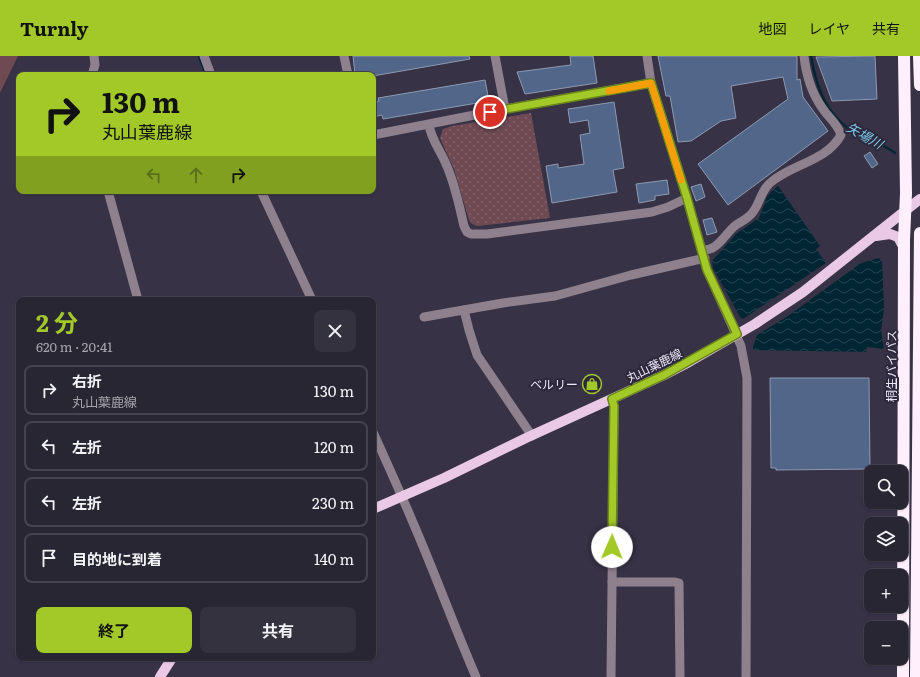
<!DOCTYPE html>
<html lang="ja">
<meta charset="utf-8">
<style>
body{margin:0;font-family:Literata,"Noto Sans JP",serif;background:#353240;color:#f1f3f6;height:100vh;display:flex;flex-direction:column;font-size:15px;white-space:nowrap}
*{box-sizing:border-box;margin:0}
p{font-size:13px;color:#a5a5ac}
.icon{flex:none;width:22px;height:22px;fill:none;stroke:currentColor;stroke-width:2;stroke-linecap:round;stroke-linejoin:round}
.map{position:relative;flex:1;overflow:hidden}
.side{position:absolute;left:16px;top:241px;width:360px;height:364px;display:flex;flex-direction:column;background:#292634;border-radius:8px;box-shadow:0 1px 3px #0004,0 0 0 1px #45434f}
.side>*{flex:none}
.banner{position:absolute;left:16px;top:16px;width:360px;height:122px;border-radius:8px;box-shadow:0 1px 3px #0004,0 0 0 1px #45434f;background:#a2c928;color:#111;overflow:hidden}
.fabs{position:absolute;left:864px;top:409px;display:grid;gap:8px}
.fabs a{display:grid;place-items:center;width:44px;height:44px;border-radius:8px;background:#292634;box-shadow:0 1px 3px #0004,0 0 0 1px #45434f;font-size:20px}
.pin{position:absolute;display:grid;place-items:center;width:34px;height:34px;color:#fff;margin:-17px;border:2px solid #fff;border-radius:50%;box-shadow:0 1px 4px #0007}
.me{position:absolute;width:44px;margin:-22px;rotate:1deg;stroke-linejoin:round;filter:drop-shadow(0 0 3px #0008)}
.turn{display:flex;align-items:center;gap:14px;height:84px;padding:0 20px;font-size:18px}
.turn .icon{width:52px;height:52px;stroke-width:2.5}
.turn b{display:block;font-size:28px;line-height:34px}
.lanes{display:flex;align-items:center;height:38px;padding:0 20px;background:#0003;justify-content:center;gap:20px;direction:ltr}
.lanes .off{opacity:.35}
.round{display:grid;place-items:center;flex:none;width:42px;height:42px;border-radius:8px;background:#353240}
.overview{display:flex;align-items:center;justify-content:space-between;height:68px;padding:0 20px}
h1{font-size:24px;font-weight:700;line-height:30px;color:#a2c928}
.primary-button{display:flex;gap:8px;margin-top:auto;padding:8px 20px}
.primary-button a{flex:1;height:46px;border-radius:8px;background:#a2c928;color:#111;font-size:16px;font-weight:700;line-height:46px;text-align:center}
.primary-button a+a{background:#353240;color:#f1f3f6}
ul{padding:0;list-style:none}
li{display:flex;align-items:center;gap:12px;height:50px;margin:0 8px 6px;padding:0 12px;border:2px solid #45434f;border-radius:8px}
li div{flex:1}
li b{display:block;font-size:15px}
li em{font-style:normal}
header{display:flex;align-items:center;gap:24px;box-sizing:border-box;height:56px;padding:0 20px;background:#a2c928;color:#111}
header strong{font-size:19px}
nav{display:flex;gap:22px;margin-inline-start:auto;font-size:14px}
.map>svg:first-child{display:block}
.grass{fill:url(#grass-dots)}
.garden{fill:#6f4a53}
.water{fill:url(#water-waves)}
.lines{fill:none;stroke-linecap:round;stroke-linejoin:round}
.stream{stroke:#002634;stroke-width:2.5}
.building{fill:#52668a;stroke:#8d9ab1}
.minor{stroke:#8f808d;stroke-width:9}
.major{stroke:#eac9e6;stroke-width:10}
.highway{stroke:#ffeffd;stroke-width:12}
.route-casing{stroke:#69831a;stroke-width:10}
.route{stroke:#a2c928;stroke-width:7}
.slow{stroke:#f59e0b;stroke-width:7}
.labels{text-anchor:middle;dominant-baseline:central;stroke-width:4;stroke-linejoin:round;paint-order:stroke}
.street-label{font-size:12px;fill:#ece9f7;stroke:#2d283c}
.poi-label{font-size:12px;fill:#ece9f7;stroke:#2d283c;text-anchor:end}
.water-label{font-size:13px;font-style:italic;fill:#7eceef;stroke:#2d283c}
</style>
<header>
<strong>Turnly</strong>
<nav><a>地図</a><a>レイヤ</a><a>共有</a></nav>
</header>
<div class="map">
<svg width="920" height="621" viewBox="0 0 920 621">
<defs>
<pattern id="grass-dots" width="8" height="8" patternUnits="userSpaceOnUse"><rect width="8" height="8" fill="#6f4a53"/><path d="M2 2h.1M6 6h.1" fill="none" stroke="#84646c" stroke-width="1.8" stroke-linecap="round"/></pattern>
<pattern id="water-waves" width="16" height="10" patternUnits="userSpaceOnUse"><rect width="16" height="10" fill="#002634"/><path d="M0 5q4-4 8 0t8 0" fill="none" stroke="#254652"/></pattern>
</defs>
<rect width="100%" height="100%" fill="#373246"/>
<!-- grass -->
<polygon class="grass" points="531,57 550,162 477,170 472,168 469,164 454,113 440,82 443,73 452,70"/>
<!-- garden -->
<polygon class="garden" points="0,0 18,0 0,37"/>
<!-- water -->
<g class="water">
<polygon points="778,130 820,190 816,193 826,207 743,263 740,261 713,212 712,205 736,178 759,162 767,141 771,136"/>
<polygon points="879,202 882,205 884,252 881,275 884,293 867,291 866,296 753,294 753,291 757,279 788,260 861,207"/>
</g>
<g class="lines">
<!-- stream -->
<g class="stream">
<polyline points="199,0 206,19"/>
<path d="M811,0c5,30 15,60 43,76 13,7 29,12 41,21"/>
</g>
</g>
<!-- building -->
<g class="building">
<polygon points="353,0 469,0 470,3 373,20 355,19"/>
<polygon points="570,0 593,0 597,27 525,38 517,16 571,9"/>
<polygon points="658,0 797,0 797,24 800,23 803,41 828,75 728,149 698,108 788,43 783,21 731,30 736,62 721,65 691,85 678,86 670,40 666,40"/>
<polygon points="875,0 877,43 832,45 816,1"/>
<polygon points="485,24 489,45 383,63 382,59 373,61 373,46 379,45 378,42"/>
<polygon points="614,46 624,112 613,114 617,136 552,147 546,110 558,108 558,112 584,108 580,79 590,77 588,64 570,67 568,53"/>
<polygon points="870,96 878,108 872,112 864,100"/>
<polygon points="667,124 669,138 655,140 655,144 639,147 636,128"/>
<polygon points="701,128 705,141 696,145 691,131"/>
<polygon points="712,162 717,176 707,179 703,164"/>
<polygon points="593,320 599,326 589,336 583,330"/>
<polygon points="770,322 869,322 870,413 776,414 776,412 771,412"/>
</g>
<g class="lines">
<!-- minor -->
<g class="minor">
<polyline points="204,0 211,19"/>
<polyline points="344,0 348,19"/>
<polyline points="495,0 505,53"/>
<polyline points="647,0 651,27 687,142 707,214 741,290 747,322 747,338 746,621"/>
<polyline points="92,19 95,9 94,0"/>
<path d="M429,69c2,14 11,25 17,39 9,20 13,41 18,62l3,6 4,2h16l165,-22 16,-5 19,-9"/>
<polyline points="373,79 505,53 651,27"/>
<polyline points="108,135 138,244"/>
<polyline points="261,135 312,244"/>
<path d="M703,194c4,0 8,-1 11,-3 8,-5 14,-16 22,-22 6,-4 13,-7 17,-13 7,-9 8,-21 17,-29 21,-19 56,-21 71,-48 -3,-11 -12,-17 -18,-26 -11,-15 -17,-35 -19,-53"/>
<polyline points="464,254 469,274 477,299 532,380"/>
<polyline points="424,261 503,247 555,240 631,219 705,202"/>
<path d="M373,376c20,44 40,89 58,134 15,37 29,74 45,111"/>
<polyline points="612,526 675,526 679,527 680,621"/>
<polyline points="611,621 614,350 612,343"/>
</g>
<!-- major -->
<g class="major">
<polyline points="876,180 890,178 898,181 904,192"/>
<polyline points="373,453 444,422 526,382 664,319 689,306 755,268 803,236 920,143"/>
<polyline points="160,621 172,602"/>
</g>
<!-- highway -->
<g class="highway">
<polyline points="919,0 920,29"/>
<polyline points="903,621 904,184 906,137 904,0"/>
<polyline points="916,621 920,177"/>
</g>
</g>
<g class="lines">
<!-- route casing -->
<g class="route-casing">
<polyline id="route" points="490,56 651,27 687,142 707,214 737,278 664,319 612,343 614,350 612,491"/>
</g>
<!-- route -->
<use href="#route" class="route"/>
<!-- slow -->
<polyline class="slow" points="609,35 651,27 681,124"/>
</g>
<!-- icons -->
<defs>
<g id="shop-ring" transform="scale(1)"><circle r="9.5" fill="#2d283c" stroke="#a2c928" stroke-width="1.5"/><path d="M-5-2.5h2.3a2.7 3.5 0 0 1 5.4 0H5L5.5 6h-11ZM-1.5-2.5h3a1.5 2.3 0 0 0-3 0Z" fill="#a2c928"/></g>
</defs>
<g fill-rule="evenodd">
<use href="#shop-ring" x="592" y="328"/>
</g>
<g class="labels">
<!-- street labels -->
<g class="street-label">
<text transform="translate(654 309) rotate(-26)">丸山葉鹿線</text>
<text transform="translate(891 310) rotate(-90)">桐生バイパス</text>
</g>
<!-- poi labels -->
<g class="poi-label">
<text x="578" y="328">ベルリー</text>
</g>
<!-- water labels -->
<g class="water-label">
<text transform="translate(865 79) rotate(29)">矢場川</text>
</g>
</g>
</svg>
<div class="fabs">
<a><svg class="icon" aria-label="search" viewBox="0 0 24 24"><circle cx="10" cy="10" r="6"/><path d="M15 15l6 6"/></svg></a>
<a><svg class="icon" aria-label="layers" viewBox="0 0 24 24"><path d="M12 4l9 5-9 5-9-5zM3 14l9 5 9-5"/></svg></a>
<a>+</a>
<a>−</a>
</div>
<div class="pin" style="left:490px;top:56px;background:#d93025"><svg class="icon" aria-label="arrive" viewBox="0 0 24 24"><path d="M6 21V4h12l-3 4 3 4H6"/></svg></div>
<svg class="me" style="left:612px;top:491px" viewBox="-20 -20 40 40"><circle r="19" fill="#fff"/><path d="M0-13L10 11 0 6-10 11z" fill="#a2c928"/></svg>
<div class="banner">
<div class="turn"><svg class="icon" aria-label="right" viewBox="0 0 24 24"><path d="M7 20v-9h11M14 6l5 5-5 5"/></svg><div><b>130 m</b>丸山葉鹿線</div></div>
<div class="lanes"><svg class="icon off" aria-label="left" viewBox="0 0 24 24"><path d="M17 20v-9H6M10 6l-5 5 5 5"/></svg><svg class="icon off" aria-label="ahead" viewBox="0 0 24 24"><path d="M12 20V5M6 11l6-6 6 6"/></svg><svg class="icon" aria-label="right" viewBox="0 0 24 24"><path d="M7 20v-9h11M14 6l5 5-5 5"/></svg></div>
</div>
<section class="side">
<div class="overview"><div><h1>2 分</h1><p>620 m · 20:41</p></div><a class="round"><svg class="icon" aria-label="close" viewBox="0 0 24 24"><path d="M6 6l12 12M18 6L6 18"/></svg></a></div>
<ul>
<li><svg class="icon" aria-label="right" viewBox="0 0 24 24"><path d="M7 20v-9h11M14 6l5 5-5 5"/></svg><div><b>右折</b><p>丸山葉鹿線</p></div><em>130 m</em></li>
<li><svg class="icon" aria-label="left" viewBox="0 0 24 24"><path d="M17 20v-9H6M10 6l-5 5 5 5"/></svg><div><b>左折</b></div><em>120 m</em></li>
<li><svg class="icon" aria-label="left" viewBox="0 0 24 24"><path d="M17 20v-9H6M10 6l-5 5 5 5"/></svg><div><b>左折</b></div><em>230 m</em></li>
<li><svg class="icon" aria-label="arrive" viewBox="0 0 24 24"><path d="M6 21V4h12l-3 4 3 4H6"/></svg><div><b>目的地に到着</b></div><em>140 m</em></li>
</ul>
<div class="primary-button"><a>終了</a><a>共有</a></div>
</section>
</div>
